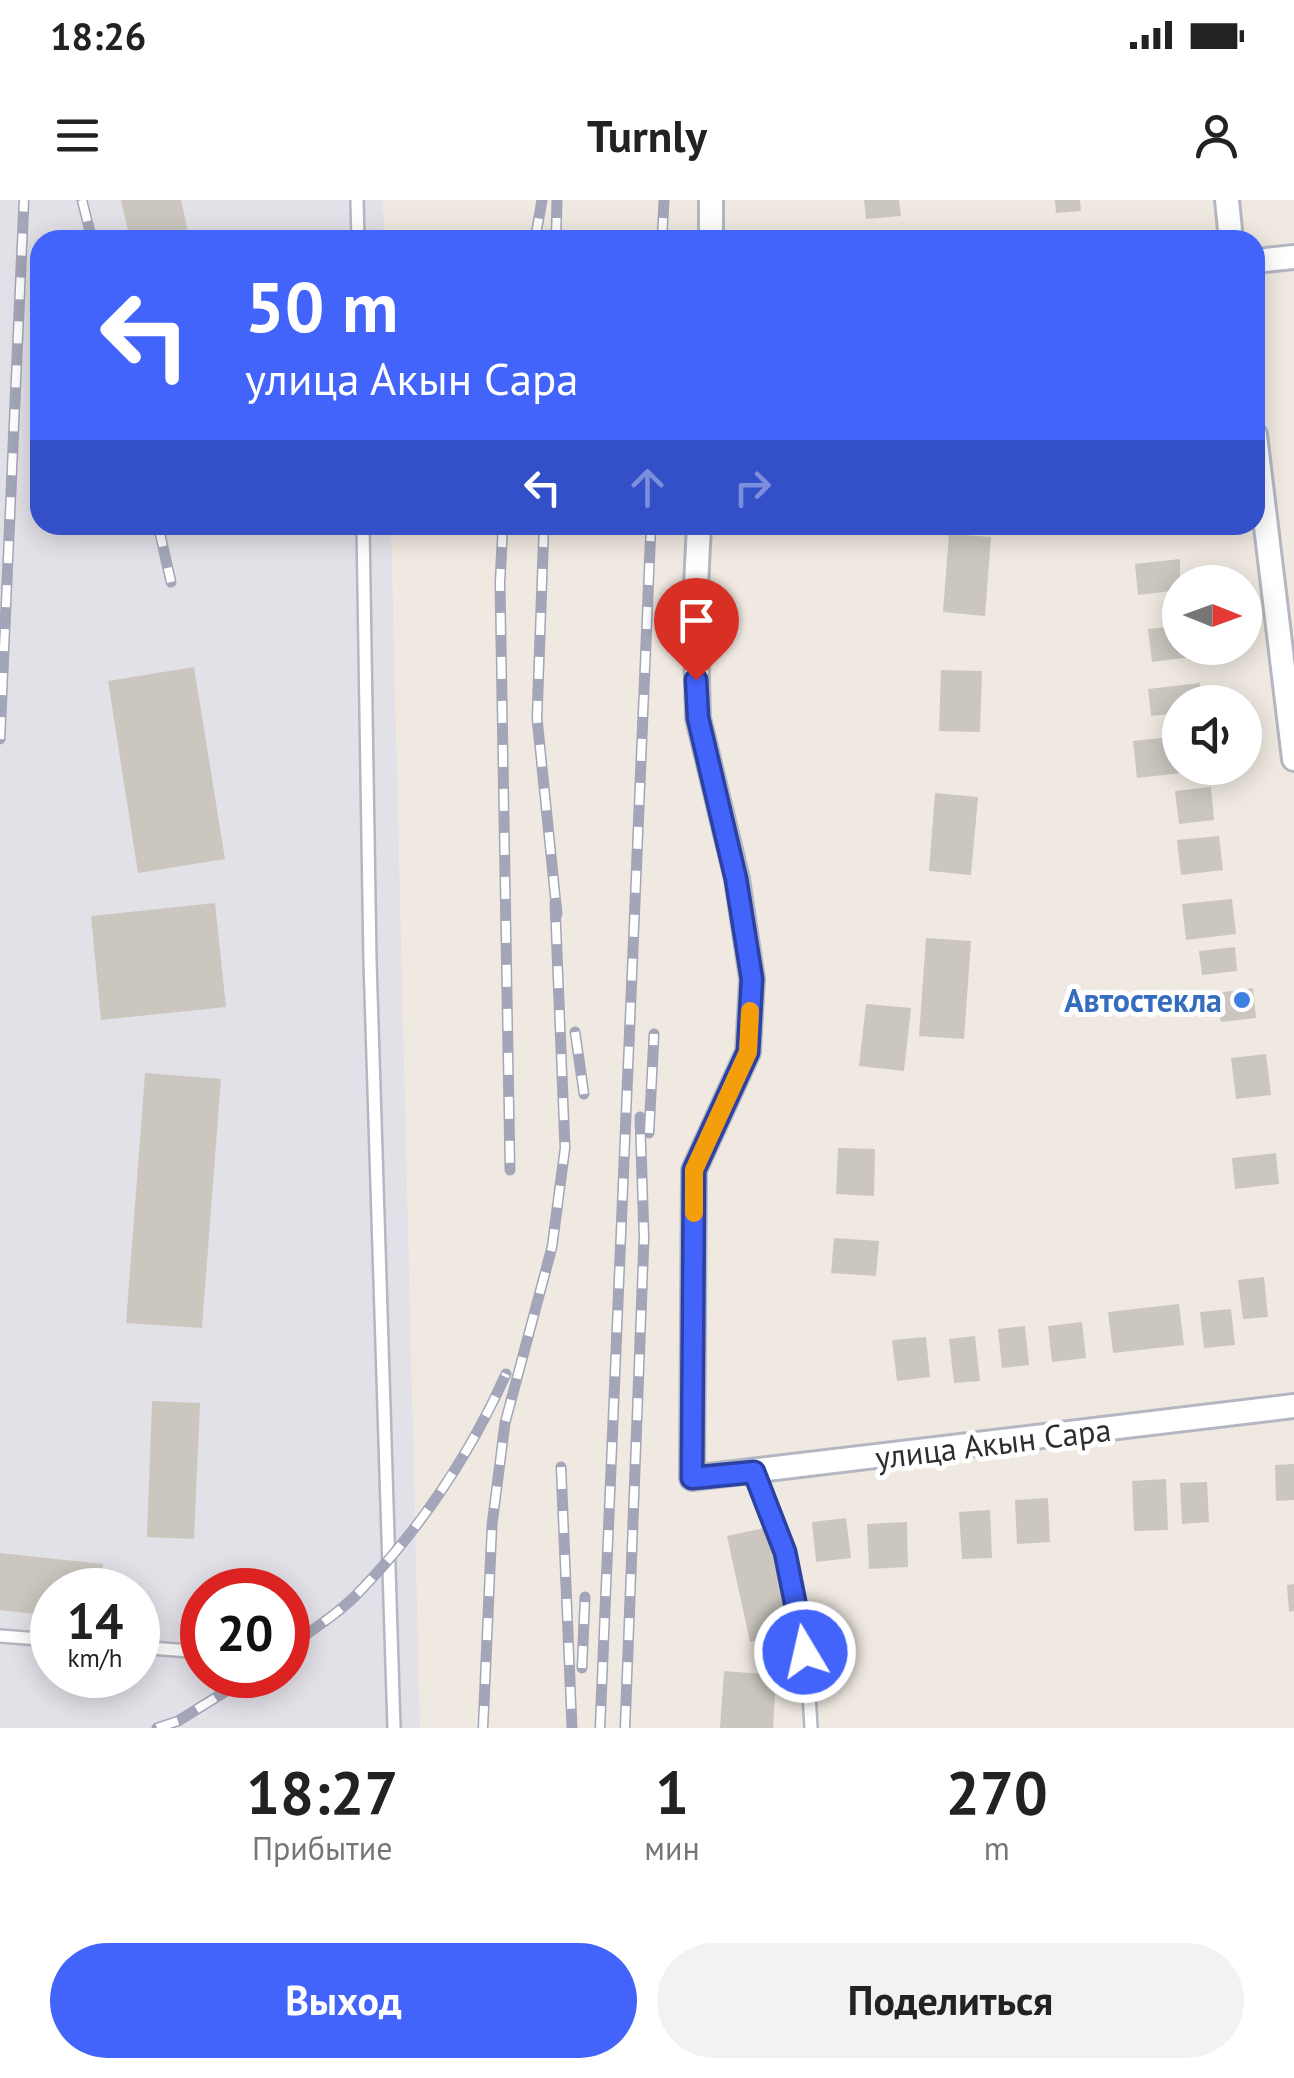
<!DOCTYPE html>
<html lang="ru">
<meta charset="utf-8">
<style>
body{margin:0;font-family:"PT Sans",sans-serif;background:#f2f2f2;color:#222;height:100vh;display:flex;flex-direction:column;font-size:38px;white-space:nowrap}
*{box-sizing:border-box;margin:0}
p{font-size:32px;color:#767676}
.icon{flex:none;width:55px;height:55px;fill:none;stroke:currentColor;stroke-width:2;stroke-linecap:round;stroke-linejoin:round}
.map{position:relative;height:1528px;overflow:hidden}
.sheet{display:flex;flex-direction:column;background:#fff;flex:1}
.sheet>*{flex:none}
.top-card{position:absolute;left:30px;top:30px;width:1235px;height:305px;border-radius:30px;box-shadow:0 5px 25px #0003;background:#4264fb;color:#fff;overflow:hidden}
.needle{width:65px;rotate:91deg}
.fabs{position:absolute;left:1162px;top:365px;display:grid;gap:20px}
.fabs a{display:grid;place-items:center;width:100px;height:100px;border-radius:50%;background:#fff;box-shadow:0 5px 25px #0003;font-size:50px}
.speed{position:absolute;left:30px;top:1368px;display:flex;gap:20px;font-size:50px;font-weight:700;text-align:center}
.speed>*{display:grid;place-content:center;width:130px;height:130px;border-radius:50%;background:#fff;box-shadow:0 5px 25px #0003;line-height:1}
.speed small{font-size:25px;font-weight:400}
.speed .limit{border:15px solid #d22;background:#fff;color:#111}
.pin{position:absolute;display:grid;place-items:center;width:85px;height:85px;color:#fff;margin:-102px -42px;border-radius:50% 50% 50% 0;rotate:-45deg;box-shadow:0 0 10px #0007}
.pin .icon{rotate:45deg}
.me{position:absolute;width:110px;margin:-55px;rotate:351deg;stroke-linejoin:round;filter:drop-shadow(0 0 8px #0008)}
.turn{display:flex;align-items:center;gap:35px;height:210px;padding:0 50px;font-size:45px}
.turn .icon{width:130px;height:130px;stroke-width:2.5}
.turn b{display:block;font-size:70px;line-height:85px}
.lanes{display:flex;align-items:center;height:95px;padding:0 50px;background:#0003;justify-content:center;gap:50px;direction:ltr}
.lanes .off{opacity:.35}
.eta{display:flex;justify-content:space-evenly;align-items:center;height:170px;text-align:center}
.eta b{font-size:60px;font-weight:700;line-height:70px}
.cta{display:flex;gap:20px;margin-top:auto;padding:20px 50px}
.cta a{flex:1;height:115px;border-radius:60px;background:#4264fb;color:#fff;font-size:40px;font-weight:700;line-height:115px;text-align:center}
.cta a+a{background:#f2f2f2;color:#222}
.status{display:flex;justify-content:space-between;align-items:center;height:70px;padding:0 50px;background:#fff;direction:ltr}
.status svg{height:28px;fill:currentColor}
header{display:flex;justify-content:space-between;align-items:center;height:130px;padding:0 50px;background:#fff;font-size:45px;font-weight:700}
.map>svg:first-child{display:block}
.industrial{fill:#e3e1e8;fill-rule:evenodd}
.building{fill:#cbc7bf}
.lines{fill:none;stroke-linecap:round;stroke-linejoin:round}
.service-casing{stroke:#b4b7c1;stroke-width:16}
.minor-casing{stroke:#b4b7c1;stroke-width:28}
.service{stroke:#fff;stroke-width:11}
.minor{stroke:#fff;stroke-width:22}
.rail-casing{stroke:#a3a6b8;stroke-width:11}
.rail{stroke:#fff;stroke-width:8;stroke-dasharray:22;stroke-linecap:butt}
.route-casing{stroke:#2b41a3;stroke-width:25}
.route{stroke:#4264fb;stroke-width:18}
.slow{stroke:#f59e0b;stroke-width:18}
.shop-dot{fill:#3f7fe0;stroke:#fff;stroke-width:4}
.labels{text-anchor:middle;dominant-baseline:central;stroke-width:10;stroke-linejoin:round;paint-order:stroke}
.shop-label{font-size:32px;font-weight:bold;fill:#366cbe;stroke:#fff;text-anchor:end}
.street-label{font-size:32px;fill:#2e2e2e;stroke:#fff}
</style>
<div class="status"><b>18:26</b><svg viewBox="0 0 49 12"><path d="M0 12V9h3v3zM5 12V6h3v6zM10 12V3h3v9zM15 12V0h3v12zM26 1h20v11H26zM47 4h2v5h-2z"/></svg></div>
<header><svg class="icon" aria-label="menu" viewBox="0 0 24 24"><path d="M4 6h16M4 12h16M4 18h16"/></svg>Turnly<svg class="icon" aria-label="person" viewBox="0 0 24 24"><circle cx="12" cy="8" r="4"/><path d="M4 21q1-7 8-7t8 7"/></svg></header>
<div class="map">
<svg width="1294" height="1528" viewBox="0 0 1294 1528">
<rect width="100%" height="100%" fill="#efe9e1"/>
<!-- industrial -->
<path class="industrial" d="M0,0h383l1,40h-344v285h351l29,1203h-420zM52,1390h86v85h-86zM202,1390h86v85h-86z"/>
<!-- building -->
<g class="building">
<polygon points="121,0 181,0 189,36 130,40"/>
<polygon points="864,0 899,0 901,16 866,19"/>
<polygon points="1055,0 1080,0 1081,11 1056,13"/>
<polygon points="949,334 991,337 985,416 943,412"/>
<polygon points="1180,359 1180,390 1138,395 1135,364"/>
<polygon points="1180,426 1180,448 1189,448 1191,457 1152,462 1148,429"/>
<polygon points="194,467 225,659 138,673 108,481"/>
<polygon points="941,470 982,471 980,532 939,531"/>
<polygon points="1200,483 1202,502 1180,502 1180,513 1151,516 1148,489"/>
<polygon points="1180,536 1180,568 1199,571 1137,578 1133,541"/>
<polygon points="1211,587 1214,620 1179,624 1175,591"/>
<polygon points="935,593 978,597 971,675 929,671"/>
<polygon points="1219,636 1223,670 1181,675 1177,640"/>
<polygon points="1232,699 1236,734 1186,740 1182,704"/>
<polygon points="215,703 226,807 101,820 91,716"/>
<polygon points="926,738 971,741 964,839 919,836"/>
<polygon points="1235,747 1237,771 1202,775 1199,751"/>
<polygon points="1253,788 1256,818 1221,822 1217,793"/>
<polygon points="866,804 911,808 904,871 859,866"/>
<polygon points="1266,854 1271,895 1236,899 1231,858"/>
<polygon points="145,873 221,879 202,1128 126,1123"/>
<polygon points="838,948 875,949 874,996 836,994"/>
<polygon points="1276,953 1279,984 1235,989 1232,958"/>
<polygon points="834,1038 879,1041 876,1076 831,1073"/>
<polygon points="1264,1077 1268,1117 1243,1119 1238,1080"/>
<polygon points="1179,1104 1184,1145 1113,1153 1108,1112"/>
<polygon points="1231,1109 1235,1145 1204,1148 1200,1112"/>
<polygon points="1082,1122 1086,1158 1052,1162 1048,1126"/>
<polygon points="1025,1126 1029,1165 1002,1168 998,1129"/>
<polygon points="975,1136 980,1181 954,1183 949,1139"/>
<polygon points="926,1137 930,1177 897,1181 892,1140"/>
<polygon points="152,1201 200,1203 194,1339 147,1337"/>
<polygon points="1294,1264 1294,1300 1276,1301 1275,1265"/>
<polygon points="1166,1279 1168,1330 1134,1331 1132,1281"/>
<polygon points="1207,1282 1209,1322 1182,1324 1180,1283"/>
<polygon points="1048,1298 1050,1342 1017,1344 1015,1300"/>
<polygon points="990,1310 992,1358 962,1359 959,1312"/>
<polygon points="846,1318 851,1358 816,1362 812,1322"/>
<polygon points="907,1322 908,1367 869,1369 867,1324"/>
<polygon points="769,1327 792,1433 750,1442 727,1336"/>
<polygon points="0,1353 103,1364 100,1390 52,1390 52,1416 0,1410"/>
<polygon points="1294,1384 1294,1411 1289,1412 1287,1385"/>
<polygon points="724,1471 776,1475 773,1528 720,1528"/>
</g>
<g class="lines">
<!-- service casing -->
<g class="service-casing">
<g id="service">
<polyline points="357,0 358,40"/>
<polyline points="363,325 370,761 394,1528"/>
<path d="M754,1272c33,85 54,165 57,256"/>
<polyline points="0,1436 52,1440"/>
<polyline points="138,1447 202,1452"/>
</g>
</g>
<!-- minor casing -->
<g class="minor-casing">
<g id="minor">
<polyline points="1227,0 1231,40"/>
<polyline points="711,40 711,0"/>
<polyline points="1255,61 1294,57"/>
<polyline points="1255,235 1294,559"/>
<polyline points="699,325 695,406 698,518 737,679 752,779 748,852 694,970 692,1278 1294,1206"/>
</g>
</g>
<!-- service -->
<use href="#service" class="service"/>
<!-- minor -->
<use href="#minor" class="minor"/>
<!-- rail casing -->
<g class="rail-casing">
<g id="rail">
<polyline points="82,0 92,40"/>
<polyline points="535,40 542,0"/>
<polyline points="556,40 557,0"/>
<polyline points="662,40 664,0"/>
<polyline points="158,325 171,382"/>
<polyline points="503,325 500,382 510,970"/>
<polyline points="544,325 537,518 557,714"/>
<polyline points="0,539 24,0"/>
<polyline points="575,832 584,894"/>
<polyline points="649,933 654,834"/>
<polyline points="561,1267 572,1528"/>
<path d="M288,1448c23,-18 52,-35 72,-57 61,-63 110,-137 146,-217"/>
<polyline points="582,1468 585,1397"/>
<polyline points="157,1528 178,1521 252,1475"/>
<polyline points="483,1528 492,1325 505,1223 552,1047 565,948 555,703"/>
<polyline points="600,1528 651,325"/>
<polyline points="625,1528 644,1038 640,917"/>
</g>
</g>
<!-- rail -->
<use href="#rail" class="rail"/>
</g>
<g class="lines">
<!-- route casing -->
<g class="route-casing">
<polyline id="route" points="696,480 698,518 736,679 752,779 748,852 694,970 692,1278 754,1272 785,1352 805,1452"/>
</g>
<!-- route -->
<use href="#route" class="route"/>
<!-- slow -->
<polyline class="slow" points="694,1013 694,970 748,852 750,811"/>
</g>
<!-- markers -->
<circle class="shop-dot" cx="1242" cy="800" r="10"/>
<g class="labels">
<!-- shop labels -->
<g class="shop-label">
<text x="1222" y="800">Автостекла</text>
</g>
<!-- street labels -->
<g class="street-label">
<text transform="translate(993 1243) rotate(-7)">улица Акын Сара</text>
</g>
</g>
</svg>
<div class="fabs">
<a><svg class="needle" viewBox="-14 -14 28 28"><path d="M0-13l5 13h-10z" fill="#e53935"/><path d="M0 13l5-13h-10z" fill="#767676"/></svg></a>
<a><svg class="icon" aria-label="sound" viewBox="0 0 24 24"><path d="M4 9h4l5-4v14l-5-4H4zM17 9q2 3 0 6"/></svg></a>
</div>
<div class="speed"><div>14<small>km/h</small></div><div class="limit">20</div></div>
<div class="pin" style="left:696px;top:480px;background:#d93025"><svg class="icon" aria-label="arrive" viewBox="0 0 24 24"><path d="M6 21V4h12l-3 4 3 4H6"/></svg></div>
<svg class="me" style="left:805px;top:1452px" viewBox="-20 -20 40 40"><circle r="17" fill="#4264fb" stroke="#fff" stroke-width="3"/><path d="M0-11L8 9 0 5-8 9z" fill="#fff"/></svg>
<div class="top-card">
<div class="turn"><svg class="icon" aria-label="left" viewBox="0 0 24 24"><path d="M17 20v-9H6M10 6l-5 5 5 5"/></svg><div><b>50 m</b>улица Акын Сара</div></div>
<div class="lanes"><svg class="icon" aria-label="left" viewBox="0 0 24 24"><path d="M17 20v-9H6M10 6l-5 5 5 5"/></svg><svg class="icon off" aria-label="ahead" viewBox="0 0 24 24"><path d="M12 20V5M6 11l6-6 6 6"/></svg><svg class="icon off" aria-label="right" viewBox="0 0 24 24"><path d="M7 20v-9h11M14 6l5 5-5 5"/></svg></div>
</div>
</div>
<section class="sheet">
<div class="eta">
<div><b>18:27</b><p>Прибытие</p></div>
<div><b>1</b><p>мин</p></div>
<div><b>270</b><p>m</p></div>
</div>
<div class="cta"><a>Выход</a><a>Поделиться</a></div>
</section>
